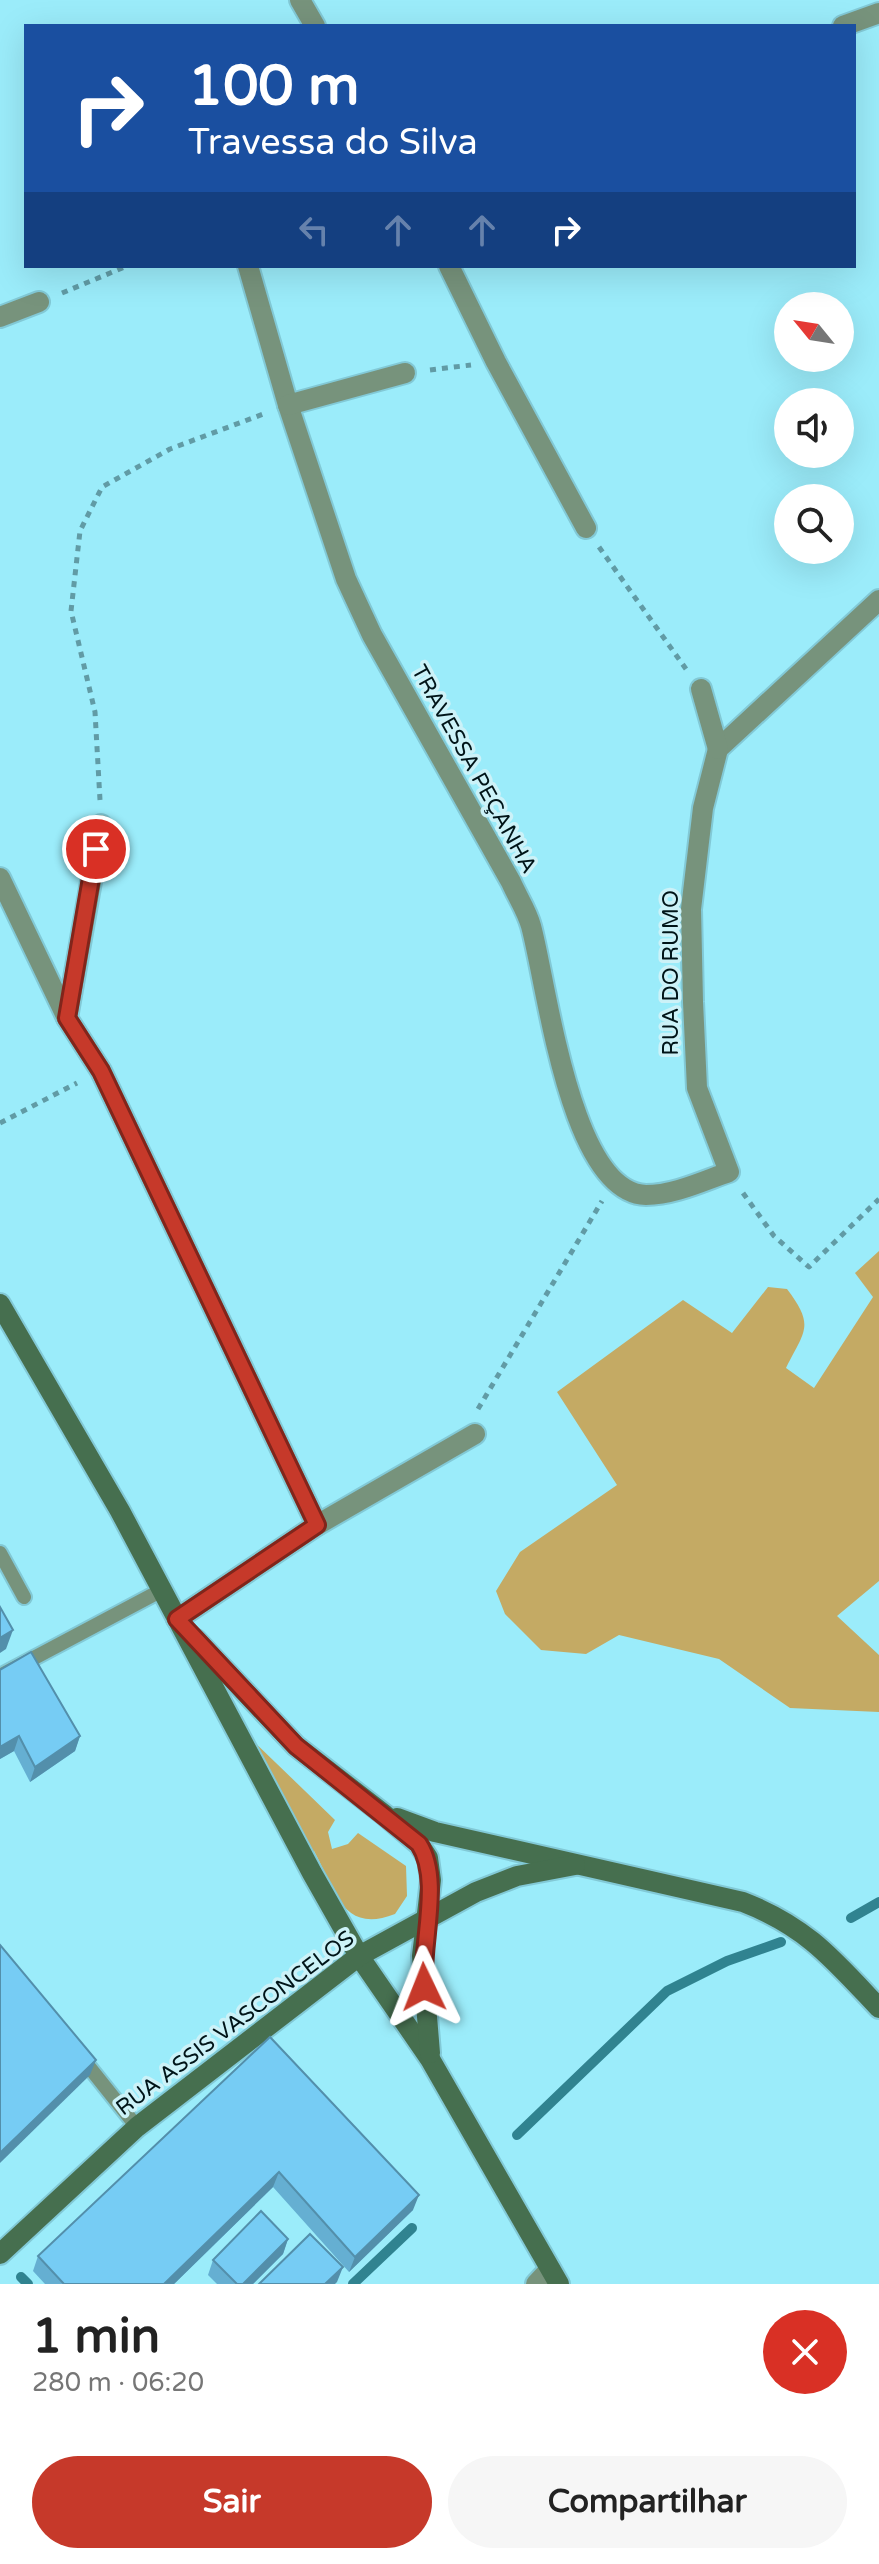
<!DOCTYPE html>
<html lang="pt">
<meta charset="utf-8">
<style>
body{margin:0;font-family:"Varela Round",sans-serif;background:#f6f6f6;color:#222;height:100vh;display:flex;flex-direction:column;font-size:30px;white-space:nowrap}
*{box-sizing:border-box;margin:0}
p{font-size:26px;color:#767676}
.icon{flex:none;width:44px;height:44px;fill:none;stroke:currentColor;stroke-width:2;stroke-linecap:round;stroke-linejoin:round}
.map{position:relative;height:2284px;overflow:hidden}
.drawer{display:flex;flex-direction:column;background:#fff;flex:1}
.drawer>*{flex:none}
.hud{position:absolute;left:24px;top:24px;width:832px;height:244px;border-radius:0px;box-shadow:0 8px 32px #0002;background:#1a4fa0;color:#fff;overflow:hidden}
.needle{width:52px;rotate:300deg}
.buttons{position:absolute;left:774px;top:292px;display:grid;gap:16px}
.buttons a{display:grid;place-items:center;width:80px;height:80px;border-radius:50%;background:#fff;box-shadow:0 8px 32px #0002;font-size:40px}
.pin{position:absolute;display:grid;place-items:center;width:68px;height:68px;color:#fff;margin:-34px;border:4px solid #fff;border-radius:50%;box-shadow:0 2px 8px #0007}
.me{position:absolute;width:88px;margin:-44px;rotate:358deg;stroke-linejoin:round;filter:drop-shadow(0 0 6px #0008)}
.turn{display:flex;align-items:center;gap:28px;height:168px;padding:0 32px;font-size:36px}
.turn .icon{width:104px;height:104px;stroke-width:2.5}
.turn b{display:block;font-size:56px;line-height:68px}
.lanes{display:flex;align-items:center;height:76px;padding:0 32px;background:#0003;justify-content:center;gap:40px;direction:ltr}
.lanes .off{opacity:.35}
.round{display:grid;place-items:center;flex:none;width:84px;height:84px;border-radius:42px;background:#f6f6f6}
.summary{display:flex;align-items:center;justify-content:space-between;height:136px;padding:0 32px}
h1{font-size:48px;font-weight:700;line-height:60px}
.primary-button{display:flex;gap:16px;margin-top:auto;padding:16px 32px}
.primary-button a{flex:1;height:92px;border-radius:48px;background:#c6392a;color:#fff;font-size:32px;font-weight:700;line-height:92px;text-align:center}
.primary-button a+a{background:#f6f6f6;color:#222}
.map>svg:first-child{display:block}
.green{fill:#c4aa64}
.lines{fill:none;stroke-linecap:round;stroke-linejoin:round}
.stream{stroke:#308390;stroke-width:10}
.lane-casing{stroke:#82c9d6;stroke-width:18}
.street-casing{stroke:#82c9d6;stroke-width:24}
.secondary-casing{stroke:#82c9d6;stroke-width:24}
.path{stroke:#619ba5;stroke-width:5;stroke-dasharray:6 6;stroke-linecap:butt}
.lane{stroke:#77937c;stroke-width:14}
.street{stroke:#77937c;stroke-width:20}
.secondary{stroke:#466f4f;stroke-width:20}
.wall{fill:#65afd2}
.shaded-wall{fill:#538fab}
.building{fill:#76ccf4;stroke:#538fab;stroke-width:2}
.route-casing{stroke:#81251b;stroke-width:20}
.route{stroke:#c6392a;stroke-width:14}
.labels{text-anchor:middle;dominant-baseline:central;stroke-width:7;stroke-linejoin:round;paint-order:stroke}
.street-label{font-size:22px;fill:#001418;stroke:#ccf2f8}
</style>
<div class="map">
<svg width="879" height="2284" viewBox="0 0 879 2284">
<rect width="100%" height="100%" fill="#9becfa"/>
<!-- green -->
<g class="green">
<path d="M879,1251v330l-42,35 42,39v57l-89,-4 -71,-49 -100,-24 -33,19 -45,-4 -36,-36 -9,-23 24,-39 97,-67 -60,-93 126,-92 49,33 36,-46 19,2c28,37 18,41 -1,79l28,20 59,-91 -18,-24z"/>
<path d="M243,1731l92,89 -7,12 4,17 16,-5 10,-11 48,33 1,30 -12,18c-53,21 -60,-25 -81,-63l-6,2z"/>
</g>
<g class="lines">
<!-- stream -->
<g class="stream">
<polyline points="851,1918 879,1902"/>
<polyline points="517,2135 667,1991 727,1961 781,1942"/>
<polyline points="21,2277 28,2284"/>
<polyline points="353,2284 412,2228"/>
</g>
<!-- lane casing -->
<g class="lane-casing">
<g id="lane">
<polyline points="0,1553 24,1597"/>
<polyline points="0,1676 162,1590"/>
<polyline points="82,2058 137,2127"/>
</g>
</g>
<!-- street casing -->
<g class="street-casing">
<g id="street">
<polyline points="300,0 315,26"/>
<polyline points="843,26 879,13"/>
<path d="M248,266l40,139 58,174 26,56 139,247c6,14 16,29 20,44 16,58 39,267 115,269 28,0 57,-14 83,-23l-32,-84 -4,-86 -2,-93 12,-101 15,-59 161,-149"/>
<polyline points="449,266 496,362 586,528"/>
<polyline points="0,317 39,302"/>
<polyline points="288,405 405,373"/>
<polyline points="701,689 718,749"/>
<polyline points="101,825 67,1018 101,1071 317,1525"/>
<polyline points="0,878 67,1018"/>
<polyline points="177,1619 317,1525 475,1434"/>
<polyline points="536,2284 550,2269"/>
</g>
</g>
<!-- secondary casing -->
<g class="secondary-casing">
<g id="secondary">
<polyline points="0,1304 120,1511 312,1873 359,1956 430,2059 559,2284"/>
<polyline points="196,1640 296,1746 385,1815 419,1844 428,1858 431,1880 422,1956 430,2053"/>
<path d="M397,1818l38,14 308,70c64,25 90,57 136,106"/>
<polyline points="0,2254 137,2127 359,1956 476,1892 517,1876 575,1865"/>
</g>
</g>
<!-- path -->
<g class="path">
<polyline points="62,293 127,266"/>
<polyline points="430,370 471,365"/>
<polyline points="599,547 686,669"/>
<polyline points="100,800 95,712 71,611 80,531 102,487 170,449 266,413"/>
<polyline points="0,1123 77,1083"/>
<polyline points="743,1193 774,1236 809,1267 879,1199"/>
<polyline points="478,1409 602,1201"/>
</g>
<!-- lane -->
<use href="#lane" class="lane"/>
<!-- street -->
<use href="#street" class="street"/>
<!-- secondary -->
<use href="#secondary" class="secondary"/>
</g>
<!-- wall -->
<g class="wall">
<polygon points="0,1670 80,1736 75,1751 30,1782 14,1751 0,1759"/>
<polygon points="270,2037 413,2210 349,2272 273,2187 174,2284 45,2284 33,2271 38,2256"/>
<polygon points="288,2239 283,2254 253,2284 217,2284 208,2275 213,2260"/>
</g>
<!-- shaded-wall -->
<g class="shaded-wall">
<polygon points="13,1630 6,1649 0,1653 0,1638"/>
<polygon points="19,1736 14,1751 0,1759 0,1747"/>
<polygon points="80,1736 75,1751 30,1782 35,1767"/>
<polygon points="96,2060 90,2075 0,2163 0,2153"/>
<polygon points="279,2172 273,2187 174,2284 164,2284"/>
<polygon points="419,2195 413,2210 349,2272 355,2257"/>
<polygon points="288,2239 283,2254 253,2284 243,2284"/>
<polygon points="343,2267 337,2282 335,2284 325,2284"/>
</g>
<!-- building -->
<g class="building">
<polygon points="0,1607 13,1630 0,1638"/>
<polygon points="31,1652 80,1736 35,1767 19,1736 0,1747 0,1670"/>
<polygon points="0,1945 96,2060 0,2153"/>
<polygon points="270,2037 419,2195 355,2257 279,2172 164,2284 64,2284 38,2256"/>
<polygon points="261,2211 288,2239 243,2284 237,2284 213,2260"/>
<polygon points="310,2234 343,2267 325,2284 259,2284"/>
</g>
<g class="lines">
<!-- route casing -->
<g class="route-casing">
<path id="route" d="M96,849l-29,169 34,53 216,454 -140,94 119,127 123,98c23,36 2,98 5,143"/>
</g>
<!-- route -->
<use href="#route" class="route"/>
</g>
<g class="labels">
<!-- street labels -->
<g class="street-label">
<text transform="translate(474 769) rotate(61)">TRAVESSA PEÇANHA</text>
<text transform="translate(671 973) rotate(-90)">RUA DO RUMO</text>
<text transform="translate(235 2023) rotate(-37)">RUA ASSIS VASCONCELOS</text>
</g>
</g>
</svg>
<div class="buttons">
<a><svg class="needle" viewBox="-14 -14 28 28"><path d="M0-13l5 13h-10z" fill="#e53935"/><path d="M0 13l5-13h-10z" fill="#767676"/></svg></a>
<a><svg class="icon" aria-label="sound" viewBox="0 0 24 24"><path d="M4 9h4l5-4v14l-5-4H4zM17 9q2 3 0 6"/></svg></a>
<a><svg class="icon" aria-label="search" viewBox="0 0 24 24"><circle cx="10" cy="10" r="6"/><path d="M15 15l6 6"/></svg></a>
</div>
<div class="pin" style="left:96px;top:849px;background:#d93025"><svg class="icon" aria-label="arrive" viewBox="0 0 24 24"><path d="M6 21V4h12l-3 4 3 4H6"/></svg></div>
<svg class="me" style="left:424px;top:1987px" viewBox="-20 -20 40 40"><path d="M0-17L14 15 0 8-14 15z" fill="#c6392a" stroke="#fff" stroke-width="4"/></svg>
<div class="hud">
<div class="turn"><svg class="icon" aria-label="right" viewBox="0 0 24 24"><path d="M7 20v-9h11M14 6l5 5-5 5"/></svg><div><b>100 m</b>Travessa do Silva</div></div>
<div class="lanes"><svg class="icon off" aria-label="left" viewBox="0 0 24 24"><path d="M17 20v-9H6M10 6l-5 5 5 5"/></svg><svg class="icon off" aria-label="ahead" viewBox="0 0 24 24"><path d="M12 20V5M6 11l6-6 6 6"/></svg><svg class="icon off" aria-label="ahead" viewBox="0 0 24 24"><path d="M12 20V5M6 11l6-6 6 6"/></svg><svg class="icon" aria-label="right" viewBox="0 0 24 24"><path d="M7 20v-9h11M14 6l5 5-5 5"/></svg></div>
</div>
</div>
<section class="drawer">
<div class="summary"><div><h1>1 min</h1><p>280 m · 06:20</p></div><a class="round" style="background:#d93025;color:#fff"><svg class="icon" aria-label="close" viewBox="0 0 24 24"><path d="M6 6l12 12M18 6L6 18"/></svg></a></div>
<div class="primary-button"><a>Sair</a><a>Compartilhar</a></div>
</section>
